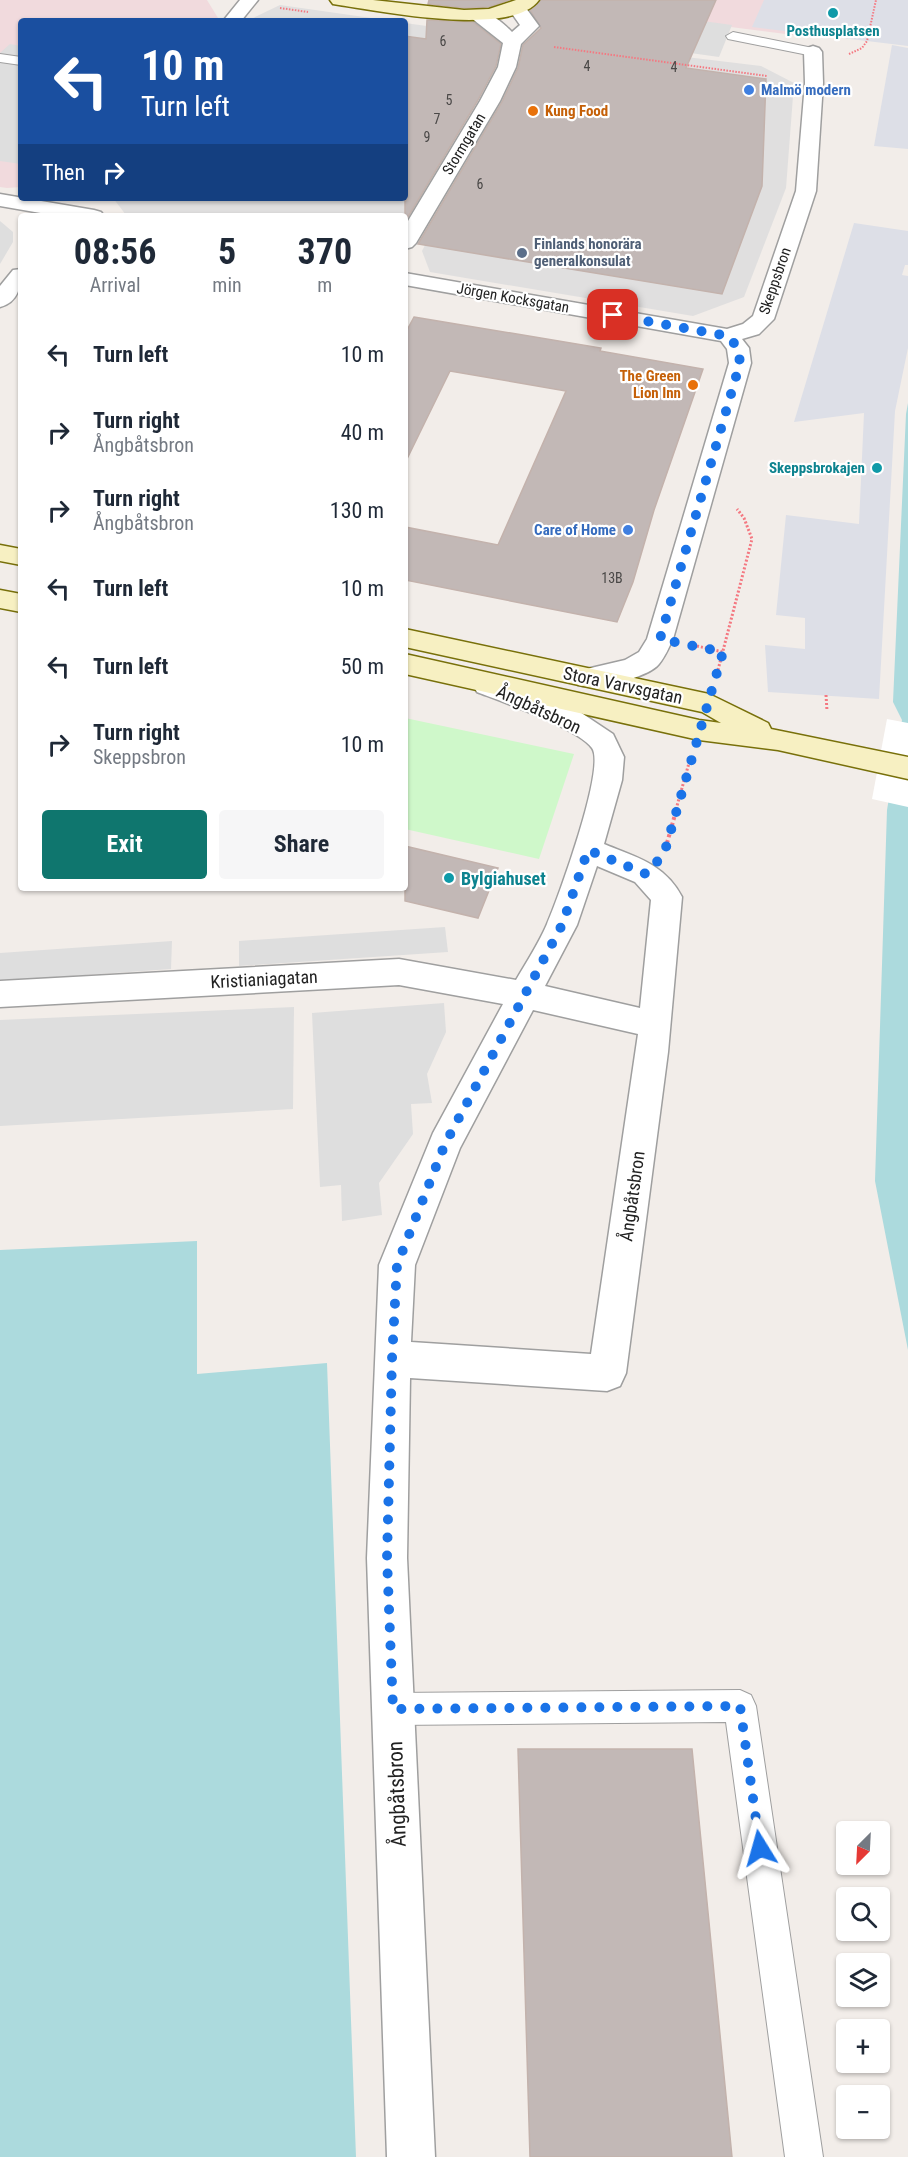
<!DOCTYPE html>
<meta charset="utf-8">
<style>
body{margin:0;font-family:"Roboto Condensed",sans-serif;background:#f6f6f7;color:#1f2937;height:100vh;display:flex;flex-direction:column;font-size:22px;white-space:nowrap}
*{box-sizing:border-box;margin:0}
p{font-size:20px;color:#747a83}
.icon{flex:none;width:33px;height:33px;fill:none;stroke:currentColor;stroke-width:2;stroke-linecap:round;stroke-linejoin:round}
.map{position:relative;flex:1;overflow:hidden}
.details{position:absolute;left:18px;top:213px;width:390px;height:678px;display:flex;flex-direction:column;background:#fff;border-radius:6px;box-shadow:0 2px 4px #0004}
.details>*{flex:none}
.banner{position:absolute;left:18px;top:18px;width:390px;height:183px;border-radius:6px;box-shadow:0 2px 4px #0004;background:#1a4fa0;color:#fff;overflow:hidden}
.needle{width:39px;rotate:204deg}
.tools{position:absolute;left:836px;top:1821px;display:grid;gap:12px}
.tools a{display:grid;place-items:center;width:54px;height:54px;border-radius:6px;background:#fff;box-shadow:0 2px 4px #0004;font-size:30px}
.pin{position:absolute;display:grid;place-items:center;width:51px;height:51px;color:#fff;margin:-26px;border-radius:12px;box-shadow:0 3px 9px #0006}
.me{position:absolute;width:66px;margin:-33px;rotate:352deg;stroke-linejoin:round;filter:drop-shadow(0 0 4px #0008)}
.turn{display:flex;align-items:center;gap:21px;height:126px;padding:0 24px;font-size:27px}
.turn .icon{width:78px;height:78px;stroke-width:2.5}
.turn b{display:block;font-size:42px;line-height:51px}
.then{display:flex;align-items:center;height:57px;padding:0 24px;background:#0003;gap:12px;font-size:22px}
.eta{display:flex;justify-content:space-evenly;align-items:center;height:102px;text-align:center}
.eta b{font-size:36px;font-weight:700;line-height:42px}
.cta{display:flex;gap:12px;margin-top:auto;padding:12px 24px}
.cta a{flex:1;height:69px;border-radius:6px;background:#0f766e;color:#fff;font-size:24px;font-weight:700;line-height:69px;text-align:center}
.cta a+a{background:#f6f6f7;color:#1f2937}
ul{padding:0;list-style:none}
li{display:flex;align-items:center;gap:18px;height:78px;padding:0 24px}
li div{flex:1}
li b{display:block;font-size:22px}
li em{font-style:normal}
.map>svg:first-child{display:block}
.residential{fill:#e0dfdf}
.commercial{fill:#f1dadd}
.park{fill:#cff8ca}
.parking{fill:#dedede}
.plaza{fill:#dddfe7}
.water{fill:#acdadd}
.pier{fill:#fff}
.building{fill:#c2b8b6;stroke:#c3b2ac;stroke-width:1.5}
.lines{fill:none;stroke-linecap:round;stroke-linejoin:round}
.lane-casing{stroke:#9f9f9f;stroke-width:2}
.street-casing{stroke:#9f9f9f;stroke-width:3}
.secondary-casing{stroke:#78700a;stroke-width:3}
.path-far2{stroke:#f47881;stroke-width:2;stroke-dasharray:1.5 1.5;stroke-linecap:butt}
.path-far1{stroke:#f47881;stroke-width:3;stroke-dasharray:2 2;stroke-linecap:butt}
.path{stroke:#f47881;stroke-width:4;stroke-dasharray:3 3;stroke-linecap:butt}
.lane{fill:#fff;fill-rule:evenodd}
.street{fill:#fff;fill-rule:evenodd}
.secondary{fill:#f7f0c2;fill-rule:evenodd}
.route{stroke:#1a73e8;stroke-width:10;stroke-dasharray:0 18}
.culture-dot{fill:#0f9aa8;stroke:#fff;stroke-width:2}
.shop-dot{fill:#3f7fe0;stroke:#fff;stroke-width:2}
.food-dot{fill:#e8710a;stroke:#fff;stroke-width:2}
.service-dot{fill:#5c6f8a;stroke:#fff;stroke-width:2}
.labels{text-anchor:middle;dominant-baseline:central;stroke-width:4.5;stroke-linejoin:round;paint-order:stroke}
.far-number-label{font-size:14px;fill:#4a4847}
.far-culture-label{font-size:15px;font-weight:bold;fill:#0d838f;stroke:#fff}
.far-shop-label{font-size:15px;font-weight:bold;fill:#366cbe;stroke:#fff;text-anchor:start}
.far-food-label{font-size:15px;font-weight:bold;fill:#c56008;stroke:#fff;text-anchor:start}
.far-street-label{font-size:15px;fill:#222;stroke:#fff}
.far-service-label{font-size:15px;font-weight:bold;fill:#4e5e75;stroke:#fff;text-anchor:start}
.street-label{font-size:18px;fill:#222;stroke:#fff}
.culture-label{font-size:18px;font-weight:bold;fill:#0d838f;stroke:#fff;text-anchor:start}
.near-street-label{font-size:21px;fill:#222;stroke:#fff}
</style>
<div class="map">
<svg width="908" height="2157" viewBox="0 0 908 2157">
<rect width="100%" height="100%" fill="#f2ede9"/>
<!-- residential -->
<g class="residential">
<polygon points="280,5 392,21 247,21"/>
<polygon points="405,23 477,33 405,216 135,216 126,215 113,198 405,198"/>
<polygon points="553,41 761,66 794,83 786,188 744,297 693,316 430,272 422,251 517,65"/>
</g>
<!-- commercial -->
<g class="commercial">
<polygon points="0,0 207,0 218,18 216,21 21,21 21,187 7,188 0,187"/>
<polygon points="561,0 831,0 817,38 558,5"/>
</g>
<!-- park -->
<polygon class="park" points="405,718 574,754 539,859 405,829"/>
<!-- parking -->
<g class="parking">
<polygon points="586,5 732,25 719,57 569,36"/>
<polygon points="10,44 21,46 21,164 0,161 0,53"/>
<polygon points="0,221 13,232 13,242 0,264"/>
<polygon points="445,927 448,952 239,966 239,941"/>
<polygon points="172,941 171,969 0,981 0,953"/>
<polygon points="444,1003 446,1032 427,1074 432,1103 411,1104 413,1134 379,1183 382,1215 342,1221 341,1185 320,1187 312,1013"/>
<polygon points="294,1007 293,1109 0,1126 0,1020"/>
</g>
<!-- plaza -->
<g class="plaza">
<polygon points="764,0 908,0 908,46 752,27"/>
<polygon points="892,45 908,48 908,149 874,146"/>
<polygon points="854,223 908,231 908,265 905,265 902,275 908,276 908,348 895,411 879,699 768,692 765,645 805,649 805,618 776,615 786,515 859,524 864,413 794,422"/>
</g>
<!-- water -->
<g class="water">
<polygon points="908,403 908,1350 875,1181 887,810 902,720 893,702 906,414"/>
<polygon points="197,1241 197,1374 327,1363 356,2157 0,2157 0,1250"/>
</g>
<!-- pier -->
<polygon class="pier" points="887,719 908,723 908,807 872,799"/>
<!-- building -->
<g class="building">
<polygon points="429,0 509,0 489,7 464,8 428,4"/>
<polygon points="541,0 716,0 686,68 766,79 762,186 722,294 418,244 502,102 518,68 523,45 541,28 530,10"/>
<polygon points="427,20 473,22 501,44 496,66 478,100 405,222 405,36 426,39"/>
<polygon points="414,317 601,348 600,351 703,369 654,510 633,582 617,622 405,580 405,527 498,545 566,391 450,371 405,463 405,334"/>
<polygon points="405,846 498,868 478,918 405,901"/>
<polygon points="518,1749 692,1749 732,2157 530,2157"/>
</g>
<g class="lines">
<!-- lane casing -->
<g class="lane-casing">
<g id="lane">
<polygon points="733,32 813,48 820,52 813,56 728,39 726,36"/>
<polygon points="0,54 21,57 21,65 0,62"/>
<polygon points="740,1690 751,1695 756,1706 823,2157 785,2157 726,1722 393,1725 382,1720 377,1709 382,1698 393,1693"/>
</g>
</g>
<!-- street casing -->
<g class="street-casing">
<g id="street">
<polygon points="240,0 258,0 241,21 223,21"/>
<path d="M517,3l6,1 16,22 -18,18 -5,23 -16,34 -84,142 -4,4 -7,2v-23l75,-125 18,-34 5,-24 -33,-26 3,-4c15,-4 29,9 39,19l8,-7 -12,-17 3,-4z"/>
<path d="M813,46l6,2 3,4 1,31 -7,108 -42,128 -15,15 -17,5 7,9 2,15 -78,276c-4,8 -8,18 -14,25 -11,14 -64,26 -81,21l-4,-7 4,-7 47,-11 14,-8 8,-13 82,-276 -2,-14 -6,-8 -316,-56v-12l322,56 16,-5 10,-8 43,-125 9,-108 -1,-31 3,-4z"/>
<polygon points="0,194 94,210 101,212 104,216 58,216 0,206"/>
<path d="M21,269c0,16 -2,33 -21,38v-21l13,-16z"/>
<path d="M487,675l93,37 33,22 11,23 -2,23 -18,64c32,13 61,20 78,53l-14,155 -42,321 -6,13 -13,5 -197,-13 -3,180 28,599h-48l-20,-599 12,-293 54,-132 70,-129 -104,-19 -399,22v-26l399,-22 117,21c11,-19 23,-37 31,-56 11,-25 59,-157 45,-176 -15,-20 -89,-46 -115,-56l-4,-7 4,-7zM597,866l38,16 16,18 -11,108 -95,-22 32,-61zM533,1010l105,24 -47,320 -180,-12 4,-77 45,-117z"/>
</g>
</g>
<!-- secondary casing -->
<g class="secondary-casing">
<g id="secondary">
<path d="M330,0h43l91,10 25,-1 27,-9h23c-27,38 -159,11 -200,5l-6,-1z"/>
<polygon points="0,545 21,549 21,565 0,561"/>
<polygon points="0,590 21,594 21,612 0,608"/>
<polygon points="405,629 709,694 768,723 771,729 908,757 908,779 778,750 699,740 405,674 405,654 699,720 721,723 702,712 405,647"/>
</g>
</g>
<!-- path-far2 -->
<g class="path-far2">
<polyline points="280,8 308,12"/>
<polyline points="554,47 767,76"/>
<polyline points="849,54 862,48 867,41 876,0"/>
</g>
<!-- path-far1 -->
<g class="path-far1">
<polyline points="697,646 723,652"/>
<polyline points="718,670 752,539 744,518 737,509"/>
<polyline points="826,695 827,711"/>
<polyline points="675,813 689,763"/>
</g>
<!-- path -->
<polyline class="path" points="667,843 676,811"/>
<!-- lane -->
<use href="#lane" class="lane"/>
<!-- street -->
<use href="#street" class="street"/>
<!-- secondary -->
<use href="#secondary" class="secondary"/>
</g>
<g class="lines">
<!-- route -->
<polyline class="route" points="613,315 728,336 738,348 740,363 660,639 723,652 664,854 646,874 588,850 562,925 445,1144 397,1265 392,1359 387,1558 393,1709 740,1706 760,1848"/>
</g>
<!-- markers -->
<g class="culture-dot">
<circle cx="833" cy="13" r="6"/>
<circle cx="877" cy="468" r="6"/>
<circle cx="449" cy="878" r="6"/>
</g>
<g class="shop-dot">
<circle cx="749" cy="90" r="6"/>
<circle cx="628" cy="530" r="6"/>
</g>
<g class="food-dot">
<circle cx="533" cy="111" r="6"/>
<circle cx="693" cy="385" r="6"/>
</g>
<circle class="service-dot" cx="522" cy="253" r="6"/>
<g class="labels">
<!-- far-number labels -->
<g class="far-number-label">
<text x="443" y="41">6</text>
<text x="587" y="66">4</text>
<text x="674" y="67">4</text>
<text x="449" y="100">5</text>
<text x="437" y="119">7</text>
<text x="427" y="137">9</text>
<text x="480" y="184">6</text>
<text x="612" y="578">13B</text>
</g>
<!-- far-culture labels -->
<g class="far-culture-label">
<text x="833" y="31">Posthusplatsen</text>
<text x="865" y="468" text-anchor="end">Skeppsbrokajen</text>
</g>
<!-- far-shop labels -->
<g class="far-shop-label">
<text x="761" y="90">Malmö modern</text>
<text x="616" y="530" text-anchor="end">Care of Home</text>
</g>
<!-- far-food labels -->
<g class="far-food-label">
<text x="545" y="111">Kung Food</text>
<text x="681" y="376" text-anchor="end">The Green<tspan x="681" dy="17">Lion Inn</tspan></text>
</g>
<!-- far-street labels -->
<g class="far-street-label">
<text transform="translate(464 144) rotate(-59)">Stormgatan</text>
<text transform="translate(775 281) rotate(-71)">Skeppsbron</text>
<text transform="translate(513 298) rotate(10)">Jörgen Kocksgatan</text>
</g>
<!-- far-service labels -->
<g class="far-service-label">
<text x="534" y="244">Finlands honorära<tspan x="534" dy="17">generalkonsulat</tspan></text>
</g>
<!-- street labels -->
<g class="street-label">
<text transform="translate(623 685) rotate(12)">Stora Varvsgatan</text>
<text transform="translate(539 709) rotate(25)">Ångbåtsbron</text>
<text transform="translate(264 979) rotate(-3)">Kristianiagatan</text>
<text transform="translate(632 1196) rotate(-82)">Ångbåtsbron</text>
</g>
<!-- culture labels -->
<g class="culture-label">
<text x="461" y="878">Bylgiahuset</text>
</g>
<!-- near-street labels -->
<g class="near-street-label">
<text transform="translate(397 1794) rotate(-92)">Ångbåtsbron</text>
</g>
</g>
</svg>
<div class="tools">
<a><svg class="needle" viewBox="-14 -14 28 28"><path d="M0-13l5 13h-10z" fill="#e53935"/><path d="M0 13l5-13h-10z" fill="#747a83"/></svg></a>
<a><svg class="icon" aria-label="search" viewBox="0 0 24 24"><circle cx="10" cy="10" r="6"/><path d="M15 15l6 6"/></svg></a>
<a><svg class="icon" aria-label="layers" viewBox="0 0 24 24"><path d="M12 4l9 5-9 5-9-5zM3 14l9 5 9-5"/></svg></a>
<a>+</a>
<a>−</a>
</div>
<div class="pin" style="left:613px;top:315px;background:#d93025"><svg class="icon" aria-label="arrive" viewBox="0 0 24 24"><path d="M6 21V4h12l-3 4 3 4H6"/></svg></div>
<svg class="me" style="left:760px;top:1848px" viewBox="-20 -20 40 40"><path d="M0-17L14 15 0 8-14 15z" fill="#1a73e8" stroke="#fff" stroke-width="4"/></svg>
<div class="banner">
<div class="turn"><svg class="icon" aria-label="left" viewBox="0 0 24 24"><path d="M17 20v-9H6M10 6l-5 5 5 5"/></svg><div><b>10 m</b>Turn left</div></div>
<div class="then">Then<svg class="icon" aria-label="right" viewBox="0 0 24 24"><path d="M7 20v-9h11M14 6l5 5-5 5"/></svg></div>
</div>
<section class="details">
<div class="eta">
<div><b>08:56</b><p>Arrival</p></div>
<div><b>5</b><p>min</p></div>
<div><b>370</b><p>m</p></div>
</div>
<ul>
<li><svg class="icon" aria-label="left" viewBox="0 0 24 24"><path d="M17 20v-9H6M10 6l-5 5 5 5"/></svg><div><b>Turn left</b></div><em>10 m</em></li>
<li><svg class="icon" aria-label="right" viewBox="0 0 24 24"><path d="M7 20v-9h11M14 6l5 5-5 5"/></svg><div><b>Turn right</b><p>Ångbåtsbron</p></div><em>40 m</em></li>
<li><svg class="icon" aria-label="right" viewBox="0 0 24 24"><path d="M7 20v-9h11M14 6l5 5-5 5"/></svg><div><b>Turn right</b><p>Ångbåtsbron</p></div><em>130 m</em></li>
<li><svg class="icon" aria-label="left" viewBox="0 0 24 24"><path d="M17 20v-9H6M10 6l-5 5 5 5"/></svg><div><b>Turn left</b></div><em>10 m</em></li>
<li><svg class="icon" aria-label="left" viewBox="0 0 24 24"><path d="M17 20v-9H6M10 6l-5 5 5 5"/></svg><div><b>Turn left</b></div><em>50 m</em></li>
<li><svg class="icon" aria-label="right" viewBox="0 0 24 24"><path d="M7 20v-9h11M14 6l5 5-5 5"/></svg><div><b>Turn right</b><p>Skeppsbron</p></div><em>10 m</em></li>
</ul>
<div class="cta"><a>Exit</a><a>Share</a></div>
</section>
</div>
